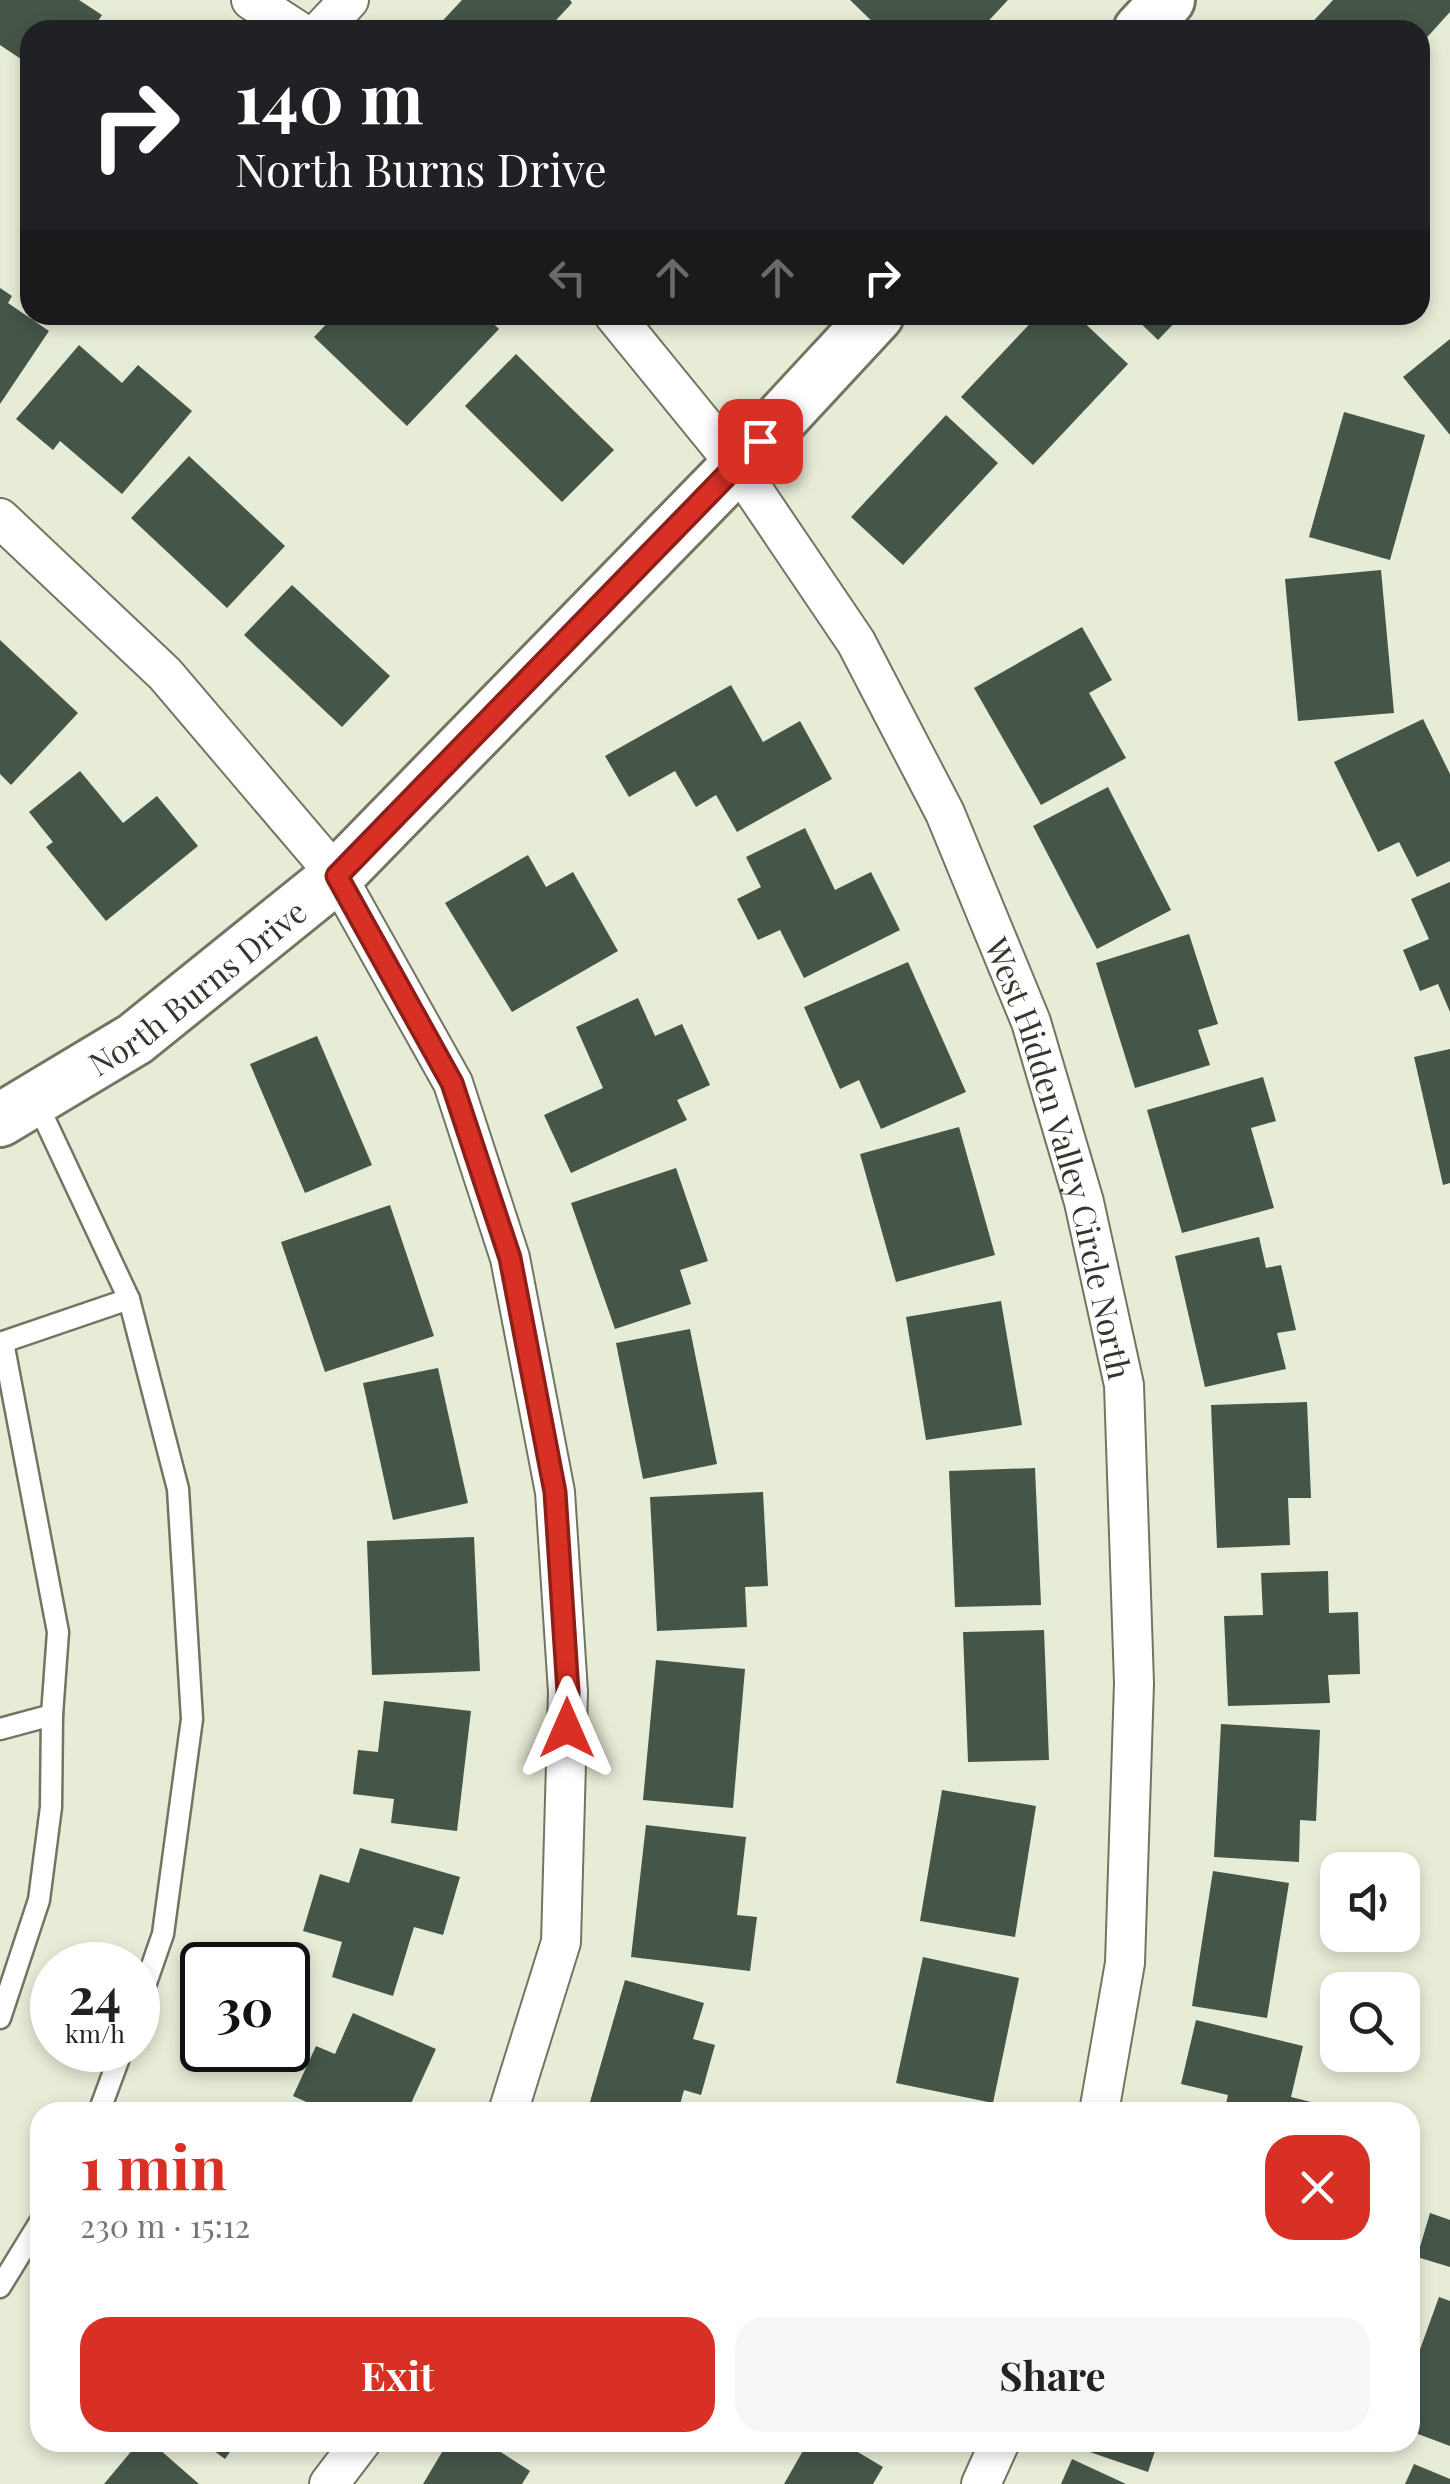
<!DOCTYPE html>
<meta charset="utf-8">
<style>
body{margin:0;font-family:"Playfair Display",serif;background:#f6f6f6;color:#222;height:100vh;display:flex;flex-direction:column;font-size:38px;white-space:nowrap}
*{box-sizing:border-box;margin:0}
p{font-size:32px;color:#767676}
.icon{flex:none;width:55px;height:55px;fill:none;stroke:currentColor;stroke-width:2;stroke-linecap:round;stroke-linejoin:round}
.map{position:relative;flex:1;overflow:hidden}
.panel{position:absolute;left:30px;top:2102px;width:1390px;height:350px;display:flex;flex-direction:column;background:#fff;border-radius:30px;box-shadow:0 5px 15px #0003}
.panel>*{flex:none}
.top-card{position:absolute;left:20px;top:20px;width:1410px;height:305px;border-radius:30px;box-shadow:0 5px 15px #0003;background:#202124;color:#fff;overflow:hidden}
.fabs{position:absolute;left:1320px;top:1852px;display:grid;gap:20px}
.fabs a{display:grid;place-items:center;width:100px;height:100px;border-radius:20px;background:#fff;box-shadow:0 5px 15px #0003;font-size:50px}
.speed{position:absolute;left:30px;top:1942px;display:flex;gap:20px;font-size:50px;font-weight:700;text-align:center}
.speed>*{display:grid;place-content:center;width:130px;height:130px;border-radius:50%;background:#fff;box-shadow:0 5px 15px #0003;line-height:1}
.speed small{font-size:25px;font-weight:400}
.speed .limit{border:5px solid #111;border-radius:15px;background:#fff;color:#111}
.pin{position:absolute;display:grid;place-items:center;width:85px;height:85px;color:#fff;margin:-42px;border-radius:20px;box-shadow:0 5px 15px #0006}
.me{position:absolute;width:110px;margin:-55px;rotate:0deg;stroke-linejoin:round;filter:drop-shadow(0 0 8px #0008)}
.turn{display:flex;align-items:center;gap:35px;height:210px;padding:0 50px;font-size:45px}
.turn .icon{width:130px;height:130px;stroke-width:2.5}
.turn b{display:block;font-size:70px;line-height:85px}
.lanes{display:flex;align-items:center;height:95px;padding:0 50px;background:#0003;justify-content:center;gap:50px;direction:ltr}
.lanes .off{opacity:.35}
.round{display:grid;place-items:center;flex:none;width:105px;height:105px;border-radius:30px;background:#f6f6f6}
.head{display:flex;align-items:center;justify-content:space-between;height:170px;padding:0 50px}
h1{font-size:60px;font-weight:700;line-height:75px;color:#d93025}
.button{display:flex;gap:20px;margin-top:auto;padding:20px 50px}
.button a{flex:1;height:115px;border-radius:30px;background:#d93025;color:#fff;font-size:40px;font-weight:700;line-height:115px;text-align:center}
.button a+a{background:#f6f6f6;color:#222}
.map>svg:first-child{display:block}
.building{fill:#455548}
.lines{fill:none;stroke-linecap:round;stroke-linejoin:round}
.lane-casing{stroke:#717562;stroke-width:25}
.street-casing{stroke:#717562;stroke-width:42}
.secondary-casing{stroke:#717562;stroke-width:58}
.lane{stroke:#fff;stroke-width:20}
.street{stroke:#fff;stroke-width:38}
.secondary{stroke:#fff;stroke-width:52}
.route-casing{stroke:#8d1f18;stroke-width:25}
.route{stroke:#d93025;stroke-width:18}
.labels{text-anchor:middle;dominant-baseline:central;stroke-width:10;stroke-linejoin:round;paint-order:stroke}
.street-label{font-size:32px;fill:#35372f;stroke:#e7ecd7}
</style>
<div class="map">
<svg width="1450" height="2484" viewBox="0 0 1450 2484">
<rect width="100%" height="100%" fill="#e7ecd7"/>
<!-- building -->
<g class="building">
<polygon points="0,0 79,0 102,15 92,30 30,30 30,65 0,45"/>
<polygon points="462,0 570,0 572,3 547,30 434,30"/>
<polygon points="850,0 1008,0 980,30 881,30"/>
<polygon points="1333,0 1450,0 1450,12 1420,45 1420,30 1305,30"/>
<polygon points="0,288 12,296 8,303 49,331 0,404"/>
<polygon points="335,315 484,315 499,329 407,426 314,337"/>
<polygon points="1038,315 1076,315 1128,364 1033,465 961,397"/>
<polygon points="1132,315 1182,315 1158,340"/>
<polygon points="1450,339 1450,435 1403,377"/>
<polygon points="79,345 122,383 138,365 192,411 122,494 60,441 53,450 16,419"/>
<polygon points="516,354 614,450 562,502 465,406"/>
<polygon points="1344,412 1425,435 1390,560 1309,537"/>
<polygon points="946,415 998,463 903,565 851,517"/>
<polygon points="189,456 285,546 227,608 131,518"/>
<polygon points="1381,570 1394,713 1298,721 1285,579"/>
<polygon points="292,585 390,676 342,727 244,635"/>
<polygon points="1082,627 1112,680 1089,693 1126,758 1041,805 974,688"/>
<polygon points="0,640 78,713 11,785 0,774"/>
<polygon points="731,685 763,742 800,721 832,779 737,832 716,795 696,807 675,771 629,797 605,756"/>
<polygon points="1423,719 1450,774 1450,861 1417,877 1399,842 1378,852 1334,762"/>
<polygon points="80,771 123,823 157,796 198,846 106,921 46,847 53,842 29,812"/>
<polygon points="1108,787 1171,910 1097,949 1033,826"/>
<polygon points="805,828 835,890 871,872 900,930 804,978 780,930 758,940 737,899 761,887 746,857"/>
<polygon points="528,855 546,887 573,872 618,951 512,1012 445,903"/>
<polygon points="1450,882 1450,1012 1438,984 1420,991 1403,950 1429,939 1411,899"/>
<polygon points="1189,934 1218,1024 1198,1030 1210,1065 1135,1088 1096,963"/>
<polygon points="908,962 966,1092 881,1129 859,1080 840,1089 804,1007"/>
<polygon points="638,998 655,1036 682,1024 710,1085 677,1100 687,1120 571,1173 544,1115 603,1088 576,1027"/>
<polygon points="317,1036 372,1165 305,1193 250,1064"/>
<polygon points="1450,1049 1450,1183 1443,1185 1414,1057"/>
<polygon points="1263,1077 1276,1121 1251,1128 1274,1208 1182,1233 1147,1110"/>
<polygon points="959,1127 995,1255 896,1282 860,1154"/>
<polygon points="676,1168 708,1261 680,1270 691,1304 615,1329 571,1203"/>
<polygon points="390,1205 434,1336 325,1372 281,1242"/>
<polygon points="1259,1237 1266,1268 1281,1265 1296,1330 1277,1333 1286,1369 1205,1387 1175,1256"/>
<polygon points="1001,1301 1022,1425 926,1440 906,1317"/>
<polygon points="690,1329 717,1464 643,1479 616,1343"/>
<polygon points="438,1368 468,1503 393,1520 363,1383"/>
<polygon points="1307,1402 1311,1498 1288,1498 1290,1545 1217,1548 1211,1405"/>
<polygon points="1035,1468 1041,1605 955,1607 949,1471"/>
<polygon points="763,1492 768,1586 745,1587 747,1627 657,1631 650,1497"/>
<polygon points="474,1537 480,1671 372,1675 367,1541"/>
<polygon points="1328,1571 1329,1613 1358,1612 1360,1674 1328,1675 1330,1703 1228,1706 1224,1616 1263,1615 1261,1573"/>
<polygon points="1044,1630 1049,1760 968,1762 963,1632"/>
<polygon points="656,1660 745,1669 733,1808 643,1800"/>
<polygon points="384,1701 471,1711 457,1831 391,1823 394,1799 353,1794 358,1750 378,1752"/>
<polygon points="1221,1724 1320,1730 1316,1821 1300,1820 1299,1862 1214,1857"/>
<polygon points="942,1790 1036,1806 1015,1937 920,1921"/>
<polygon points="646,1825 746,1837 737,1915 757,1917 750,1971 631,1957"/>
<polygon points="360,1848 460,1877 443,1935 414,1927 393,1996 332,1977 342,1942 303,1931 320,1874 349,1883"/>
<polygon points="1213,1871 1289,1883 1267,2018 1192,2006"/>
<polygon points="923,1957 1019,1978 993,2103 896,2083"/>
<polygon points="625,1980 704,2003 693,2039 715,2045 701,2095 684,2090 678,2112 601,2112 588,2109"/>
<polygon points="353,2013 436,2049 407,2112 321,2112 322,2109 293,2096 316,2046 335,2054"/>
<polygon points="1196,2020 1303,2046 1291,2097 1319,2104 1318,2112 1224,2112 1228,2095 1181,2084"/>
<polygon points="1430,2213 1450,2220 1450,2267 1417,2257"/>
<polygon points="1439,2297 1450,2301 1450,2446 1410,2431 1410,2377"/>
<polygon points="139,2442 151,2442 199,2484 104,2484"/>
<polygon points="202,2442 237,2442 225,2459"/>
<polygon points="448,2442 485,2442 530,2471 522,2484 423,2484"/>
<polygon points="808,2442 841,2442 883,2467 873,2484 784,2484"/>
<polygon points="1083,2442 1158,2442 1148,2472 1081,2449"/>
<polygon points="1072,2459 1126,2484 1061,2484"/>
<polygon points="1414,2464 1450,2479 1450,2484 1405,2484"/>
</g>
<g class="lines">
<!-- lane casing -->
<g class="lane-casing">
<g id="lane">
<polyline points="36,1101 129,1299 178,1489 192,1719 163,1934 138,2006"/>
<polyline points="0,1729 52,1715 58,1632 3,1342 129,1299"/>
<polyline points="0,2018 39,1900 51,1807 52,1715"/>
<polyline points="99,2112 122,2050"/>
<polyline points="0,2287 40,2222"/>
</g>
</g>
<!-- street casing -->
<g class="street-casing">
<g id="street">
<polyline points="251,0 297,30"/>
<polyline points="321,30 349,0"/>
<path id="s1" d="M614,315l123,151 119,176 89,171 86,209 53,180 40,183 10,298 -9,280 -26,149"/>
<polyline points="0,518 165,674 337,876 453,1083 510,1258 555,1492 568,1692 561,1942 508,2112"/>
<polyline points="329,2484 361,2442"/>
<polyline points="981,2484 1000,2442"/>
</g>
</g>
<!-- secondary casing -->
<g class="secondary-casing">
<g id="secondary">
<polyline points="1140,30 1168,0"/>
<path id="s2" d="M0,1120l135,-81 202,-163 400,-410 140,-151"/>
</g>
</g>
<!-- lane -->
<use href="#lane" class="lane"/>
<!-- street -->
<use href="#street" class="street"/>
<!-- secondary -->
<use href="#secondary" class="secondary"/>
</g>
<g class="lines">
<!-- route casing -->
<g class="route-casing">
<polyline id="route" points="567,1728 568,1692 555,1492 510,1258 452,1083 337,876 760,441"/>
</g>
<!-- route -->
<use href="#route" class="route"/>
</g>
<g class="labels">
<!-- street labels -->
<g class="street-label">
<text stroke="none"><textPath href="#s2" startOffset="238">North Burns Drive</textPath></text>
<text stroke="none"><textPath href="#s1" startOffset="965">West Hidden Valley Circle North</textPath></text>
</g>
</g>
</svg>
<div class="fabs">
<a><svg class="icon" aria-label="sound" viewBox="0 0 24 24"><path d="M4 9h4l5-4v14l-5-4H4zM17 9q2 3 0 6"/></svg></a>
<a><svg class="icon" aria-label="search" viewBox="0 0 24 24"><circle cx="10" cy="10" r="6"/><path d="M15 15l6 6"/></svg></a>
</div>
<div class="speed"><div>24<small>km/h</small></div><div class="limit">30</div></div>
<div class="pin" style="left:760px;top:441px;background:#d93025"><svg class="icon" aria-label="arrive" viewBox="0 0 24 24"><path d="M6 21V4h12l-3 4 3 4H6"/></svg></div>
<svg class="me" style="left:567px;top:1728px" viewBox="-20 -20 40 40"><path d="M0-17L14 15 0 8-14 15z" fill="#d93025" stroke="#fff" stroke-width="4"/></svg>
<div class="top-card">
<div class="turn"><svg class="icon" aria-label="right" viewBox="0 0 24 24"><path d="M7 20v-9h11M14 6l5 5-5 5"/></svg><div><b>140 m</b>North Burns Drive</div></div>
<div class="lanes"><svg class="icon off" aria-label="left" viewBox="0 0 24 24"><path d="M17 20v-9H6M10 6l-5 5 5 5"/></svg><svg class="icon off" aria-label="ahead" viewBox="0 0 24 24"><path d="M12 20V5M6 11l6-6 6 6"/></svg><svg class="icon off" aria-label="ahead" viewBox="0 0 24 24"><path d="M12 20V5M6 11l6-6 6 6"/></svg><svg class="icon" aria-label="right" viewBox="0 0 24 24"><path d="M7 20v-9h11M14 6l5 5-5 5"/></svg></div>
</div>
<section class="panel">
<div class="head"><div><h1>1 min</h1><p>230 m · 15:12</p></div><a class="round" style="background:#d93025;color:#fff"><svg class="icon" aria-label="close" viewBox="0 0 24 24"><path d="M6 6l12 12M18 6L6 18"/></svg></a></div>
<div class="button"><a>Exit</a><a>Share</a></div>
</section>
</div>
